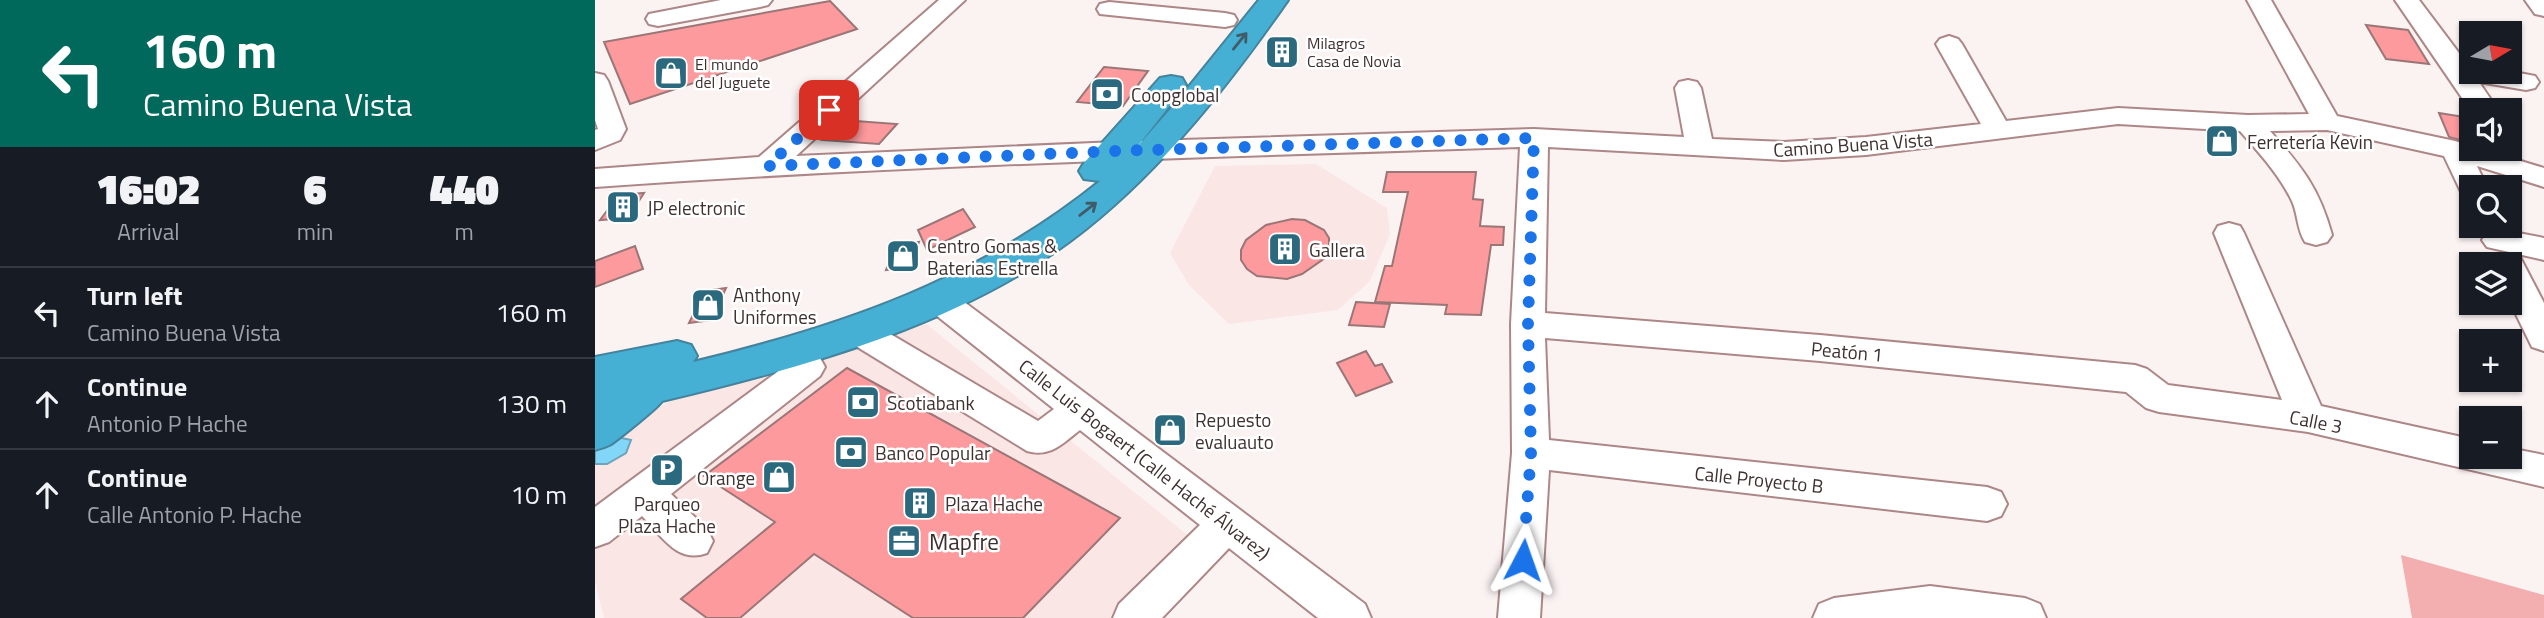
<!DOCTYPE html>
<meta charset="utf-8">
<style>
body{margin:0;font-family:"Titillium Web",sans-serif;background:#20242c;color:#f1f3f6;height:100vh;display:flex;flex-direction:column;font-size:26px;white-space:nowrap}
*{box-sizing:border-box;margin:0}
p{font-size:23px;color:#9ea1a6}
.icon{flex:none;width:38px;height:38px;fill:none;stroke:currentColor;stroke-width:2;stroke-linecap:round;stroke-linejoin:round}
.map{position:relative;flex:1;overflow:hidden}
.drawer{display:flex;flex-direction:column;background:#171b24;width:595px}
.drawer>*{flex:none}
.top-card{background:#00695c;color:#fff;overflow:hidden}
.needle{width:46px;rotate:80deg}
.fabs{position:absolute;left:1864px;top:21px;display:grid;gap:14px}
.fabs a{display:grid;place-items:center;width:63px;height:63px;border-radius:0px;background:#171b24;box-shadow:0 2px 5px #0004;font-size:35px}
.pin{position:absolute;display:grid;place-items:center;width:60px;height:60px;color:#fff;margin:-30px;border-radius:14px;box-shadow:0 4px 10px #0006}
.me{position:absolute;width:77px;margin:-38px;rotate:4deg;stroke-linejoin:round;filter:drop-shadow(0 0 5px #0008)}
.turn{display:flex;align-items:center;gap:24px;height:147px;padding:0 28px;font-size:32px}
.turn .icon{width:91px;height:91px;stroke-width:2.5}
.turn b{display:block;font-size:49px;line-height:60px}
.eta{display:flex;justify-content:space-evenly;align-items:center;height:119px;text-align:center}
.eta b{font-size:42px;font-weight:800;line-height:49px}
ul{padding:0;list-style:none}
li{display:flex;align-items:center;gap:21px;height:91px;padding:0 28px;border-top:2px solid #363941}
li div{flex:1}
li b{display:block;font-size:26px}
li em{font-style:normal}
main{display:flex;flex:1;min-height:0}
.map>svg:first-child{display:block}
.built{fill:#fbe6e6}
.green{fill:#f3aeaf}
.water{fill:#82d6f7;stroke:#6ea4bb;stroke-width:2}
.building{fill:#fc9a9d;stroke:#9b7676;stroke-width:2}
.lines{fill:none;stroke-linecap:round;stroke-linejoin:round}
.minor-casing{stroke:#ad8787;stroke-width:4}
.highway-casing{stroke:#44839b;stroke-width:4}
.minor{fill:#fff;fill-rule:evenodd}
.highway{fill:#46afd4;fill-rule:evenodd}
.oneway{stroke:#415c69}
.route{stroke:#1a73e8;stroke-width:12;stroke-dasharray:0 21.6}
.labels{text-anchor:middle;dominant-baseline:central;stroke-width:5;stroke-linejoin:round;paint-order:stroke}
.far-poi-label{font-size:16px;fill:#3f3030;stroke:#fff;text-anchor:start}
.poi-label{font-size:19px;fill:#3f3030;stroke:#fff;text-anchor:start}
.street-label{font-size:19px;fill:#3f3030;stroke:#fff}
.near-poi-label{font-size:23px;fill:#3f3030;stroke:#fff;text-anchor:start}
</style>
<main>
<section class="drawer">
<div class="top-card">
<div class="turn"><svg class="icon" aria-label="left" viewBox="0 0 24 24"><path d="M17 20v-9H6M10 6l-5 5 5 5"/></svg><div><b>160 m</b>Camino Buena Vista</div></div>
</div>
<div class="eta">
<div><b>16:02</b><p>Arrival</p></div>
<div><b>6</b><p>min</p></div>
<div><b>440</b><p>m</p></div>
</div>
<ul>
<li><svg class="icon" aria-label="left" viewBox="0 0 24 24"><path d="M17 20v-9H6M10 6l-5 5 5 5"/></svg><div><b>Turn left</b><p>Camino Buena Vista</p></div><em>160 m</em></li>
<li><svg class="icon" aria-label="ahead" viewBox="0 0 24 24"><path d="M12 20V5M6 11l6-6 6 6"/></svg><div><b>Continue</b><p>Antonio P Hache</p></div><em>130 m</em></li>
<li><svg class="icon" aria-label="ahead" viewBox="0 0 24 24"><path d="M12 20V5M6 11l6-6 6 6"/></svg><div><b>Continue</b><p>Calle Antonio P. Hache</p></div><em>10 m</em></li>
</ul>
</section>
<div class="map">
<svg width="1949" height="618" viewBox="0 0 1949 618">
<rect width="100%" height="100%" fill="#fbf2f2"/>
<!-- built -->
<g class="built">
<polygon points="721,164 792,208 795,234 775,281 743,310 634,324 594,285 575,253 620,166"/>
<polygon points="330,323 616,554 566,618 9,618 0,582 0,442 8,433 85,397 207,363"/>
</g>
<!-- green -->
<polygon class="green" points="1806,555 1949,595 1949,618 1817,618"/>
<!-- water -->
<polygon class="water" points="22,437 36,440 31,453 12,464 0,464 0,450"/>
<!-- building -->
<g class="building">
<polygon points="235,1 262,29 35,104 9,42"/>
<polygon points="1771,25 1813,30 1834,64 1791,59"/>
<polygon points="509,67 553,71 528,106 482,102"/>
<polygon points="1844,113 1876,118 1876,143 1854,137"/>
<polygon points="247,120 302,124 284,144 227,140"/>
<polygon points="792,172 881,172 878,199 888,200 885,226 909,227 908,245 896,245 886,315 850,314 852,305 780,302 790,266 797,266 813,192 788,192"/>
<polygon points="49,193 33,218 5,220 24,195"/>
<polygon points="368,209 380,227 332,250 323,230"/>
<polygon points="697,219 710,220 729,230 734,238 734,248 730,258 707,274 692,279 662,276 652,269 646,260 646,250 651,240 671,225"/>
<polygon points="324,242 314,267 291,270 302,244"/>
<polygon points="40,246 48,269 0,287 0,261"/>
<polygon points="131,288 116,320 94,323 110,291"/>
<polygon points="761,302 795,304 789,327 754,325"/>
<polygon points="771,351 780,366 787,364 797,382 761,396 742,363"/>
<polygon points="252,368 473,489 525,518 428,618 318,618 219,554 145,618 112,618 86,599 180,522 109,476"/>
</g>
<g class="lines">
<!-- minor casing -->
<g class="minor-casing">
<g id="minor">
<polygon points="126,0 177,0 173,5 165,7 63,26 54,24 51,19 54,14"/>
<path d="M344,0h26l-169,156 320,-14 418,-13 150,8 -9,-49 4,-6 9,-2 9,2 4,6 11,51 72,3 82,-5 115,-13 -45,-80 4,-5 9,-3 9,3 4,5 44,77 112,-13 130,7 61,-1 -62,-114h24l66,116 118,25 16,5v3h10l63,19v19l-67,-21 10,21h-16v9l-9,-2 -18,-38 -117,-26 -57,1c32,36 49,57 62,104l-5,7 -11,3 -11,-3c-8,-12 -7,-28 -13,-41 -13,-27 -33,-48 -52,-70l-122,-7 -252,31 -82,5 -236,-13 -3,166 275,22 315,30 12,4 21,16 114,15 -68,-167 4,-7 11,-3 11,3 4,7 77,173 150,33v18h38v-9l35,7v32l-236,-55 -149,-20 -13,-4 -20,-16 -306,-31 -275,-23 4,102 438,47 14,5 6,12 -6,12 -14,5 -438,-51 -9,148h-42l14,-165 -1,-129 9,-177c-309,10 -617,18 -925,40v-18l164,-12z"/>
<polygon points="1800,0 1824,0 1873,65 1876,65 1876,72 1914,71 1940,76 1944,82 1940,88 1931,90 1884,82 1903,110 1876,111"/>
<polygon points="1930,0 1949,0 1949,16 1940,14"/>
<polygon points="514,2 630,13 639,15 642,20 639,25 630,27 505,14 502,9 505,4"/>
<polygon points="0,73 9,75 13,81 31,129 25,140 0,150 0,130 3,129 0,120"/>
<polygon points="1903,229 1949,238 1949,260 1892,247 1887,240 1892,233"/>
<polygon points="1914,254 1925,257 1949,303 1949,351 1937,347 1914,300 1914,264 1898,264 1903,257"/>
<path d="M344,288l12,4 414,312 6,14h-53l-89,-70 -67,70h-49l6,-14 81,-79 -120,-95c-17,13 -30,28 -53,21l-181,-111 -5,-9 5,-9 12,-3 12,3 168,99 16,-12 -127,-101 -4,-8 4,-8z"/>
<path d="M213,354l12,4 5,9 -5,9 -149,118 36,35 6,12 -6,12c-30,11 -45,-17 -65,-37l-33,26 -14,5v-40l201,-149z"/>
<polygon points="1335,586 1430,598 1445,604 1451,618 1218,618 1224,604 1239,598"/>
</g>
</g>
<!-- highway casing -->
<g class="highway-casing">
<path id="highway" d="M664,0h29c-58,83 -123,166 -202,229 -117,94 -280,138 -424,172 -2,5 -45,39 -51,43 -5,3 -11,4 -16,6v-93l82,-16 14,4 6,11 -4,6c150,-36 286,-83 407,-181l-16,-2 -5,-8 5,-8 76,-85 11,-2 11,2 4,7 -49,62 37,-42z"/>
</g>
<!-- minor -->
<use href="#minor" class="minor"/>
<!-- highway -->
<use href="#highway" class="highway"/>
</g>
<!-- one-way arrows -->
<defs><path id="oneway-shaft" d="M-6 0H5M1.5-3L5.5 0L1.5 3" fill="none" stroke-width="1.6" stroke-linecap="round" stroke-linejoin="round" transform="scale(1.75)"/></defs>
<g class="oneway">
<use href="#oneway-shaft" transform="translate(645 41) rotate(-51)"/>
<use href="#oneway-shaft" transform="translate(493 209) rotate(-38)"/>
</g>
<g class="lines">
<!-- route -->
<polyline class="route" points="234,110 172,166 521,151 939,138 933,324 936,453 928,560"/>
</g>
<!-- icons -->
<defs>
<g id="building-square" transform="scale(1.75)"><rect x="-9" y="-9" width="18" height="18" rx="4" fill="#2b697f" stroke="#fff"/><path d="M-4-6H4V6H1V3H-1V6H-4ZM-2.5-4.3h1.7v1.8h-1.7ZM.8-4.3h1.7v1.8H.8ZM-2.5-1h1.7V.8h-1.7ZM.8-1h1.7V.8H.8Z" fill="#fff"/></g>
<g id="shop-square" transform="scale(1.75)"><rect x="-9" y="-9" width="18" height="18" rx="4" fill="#2b697f" stroke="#fff"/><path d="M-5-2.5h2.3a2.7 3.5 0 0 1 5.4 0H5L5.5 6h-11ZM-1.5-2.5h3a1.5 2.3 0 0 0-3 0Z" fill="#fff"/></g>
<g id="bank-square" transform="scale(1.75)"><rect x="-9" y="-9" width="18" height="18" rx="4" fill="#2b697f" stroke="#fff"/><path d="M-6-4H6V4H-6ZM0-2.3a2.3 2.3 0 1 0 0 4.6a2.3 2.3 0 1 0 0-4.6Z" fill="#fff"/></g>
<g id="parking-square" transform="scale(1.75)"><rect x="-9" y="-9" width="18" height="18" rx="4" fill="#2b697f" stroke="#fff"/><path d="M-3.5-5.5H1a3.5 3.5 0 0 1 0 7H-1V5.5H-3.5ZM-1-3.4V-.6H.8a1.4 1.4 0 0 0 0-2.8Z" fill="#fff"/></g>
<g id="office-square" transform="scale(1.75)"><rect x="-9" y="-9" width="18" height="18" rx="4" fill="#2b697f" stroke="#fff"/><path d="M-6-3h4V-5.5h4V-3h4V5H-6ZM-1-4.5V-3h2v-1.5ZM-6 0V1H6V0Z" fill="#fff"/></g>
</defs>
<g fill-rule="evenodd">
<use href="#building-square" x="687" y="52"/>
<use href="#shop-square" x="76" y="73"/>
<use href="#bank-square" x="512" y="94"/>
<use href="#shop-square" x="1627" y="141"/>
<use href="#building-square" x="28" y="207"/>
<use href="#building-square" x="690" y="249"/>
<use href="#shop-square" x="308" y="256"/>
<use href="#shop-square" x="113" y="305"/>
<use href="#bank-square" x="268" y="402"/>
<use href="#shop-square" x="575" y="430"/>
<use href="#bank-square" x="256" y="452"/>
<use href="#parking-square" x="72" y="470"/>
<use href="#shop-square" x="184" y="477"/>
<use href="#building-square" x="325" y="503"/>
<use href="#office-square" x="309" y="541"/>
</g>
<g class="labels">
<!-- far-poi labels -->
<g class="far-poi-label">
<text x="712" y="43">Milagros<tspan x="712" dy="18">Casa de Novia</tspan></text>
<text x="100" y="64">El mundo<tspan x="100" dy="18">del Juguete</tspan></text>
</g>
<!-- poi labels -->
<g class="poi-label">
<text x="536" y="94">Coopglobal</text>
<text x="1652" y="141">Ferretería Kevin</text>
<text x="52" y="207">JP electronic</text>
<text x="332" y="245">Centro Gomas &amp;<tspan x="332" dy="22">Baterias Estrella</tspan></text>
<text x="714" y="249">Gallera</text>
<text x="138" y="294">Anthony<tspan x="138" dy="22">Uniformes</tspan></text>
<text x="292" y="402">Scotiabank</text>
<text x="600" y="419">Repuesto<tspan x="600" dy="22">evaluauto</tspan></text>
<text x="280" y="452">Banco Popular</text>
<text x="160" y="477" text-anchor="end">Orange</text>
<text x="72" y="503" text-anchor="middle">Parqueo<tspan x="72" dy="22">Plaza Hache</tspan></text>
<text x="350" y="503">Plaza Hache</text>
</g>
<!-- street labels -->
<g class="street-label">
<text transform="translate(1258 144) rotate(-4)">Camino Buena Vista</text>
<text transform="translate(1252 351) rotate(5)">Peatón 1</text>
<text transform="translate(1721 421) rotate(11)">Calle 3</text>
<text transform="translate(550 459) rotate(38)">Calle Luis Bogaert (Calle Haché Álvarez)</text>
<text transform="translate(1164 479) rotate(6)">Calle Proyecto B</text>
</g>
<!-- near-poi labels -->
<g class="near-poi-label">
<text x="334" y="541">Mapfre</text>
</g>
</g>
</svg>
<div class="fabs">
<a><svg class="needle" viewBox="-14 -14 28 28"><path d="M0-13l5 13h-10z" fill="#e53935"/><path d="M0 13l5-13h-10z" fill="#9ea1a6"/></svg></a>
<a><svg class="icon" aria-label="sound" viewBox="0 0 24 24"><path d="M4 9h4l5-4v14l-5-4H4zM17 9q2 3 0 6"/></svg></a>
<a><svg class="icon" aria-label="search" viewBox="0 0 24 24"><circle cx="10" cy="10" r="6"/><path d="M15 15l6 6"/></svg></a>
<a><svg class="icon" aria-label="layers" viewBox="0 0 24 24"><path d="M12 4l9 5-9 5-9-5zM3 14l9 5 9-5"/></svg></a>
<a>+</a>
<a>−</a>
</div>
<div class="pin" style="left:234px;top:110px;background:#d93025"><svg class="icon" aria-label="arrive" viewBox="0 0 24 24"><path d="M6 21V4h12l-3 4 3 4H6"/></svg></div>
<svg class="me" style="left:928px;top:560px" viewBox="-20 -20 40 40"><path d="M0-17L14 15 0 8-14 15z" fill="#1a73e8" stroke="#fff" stroke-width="4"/></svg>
</div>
</main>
